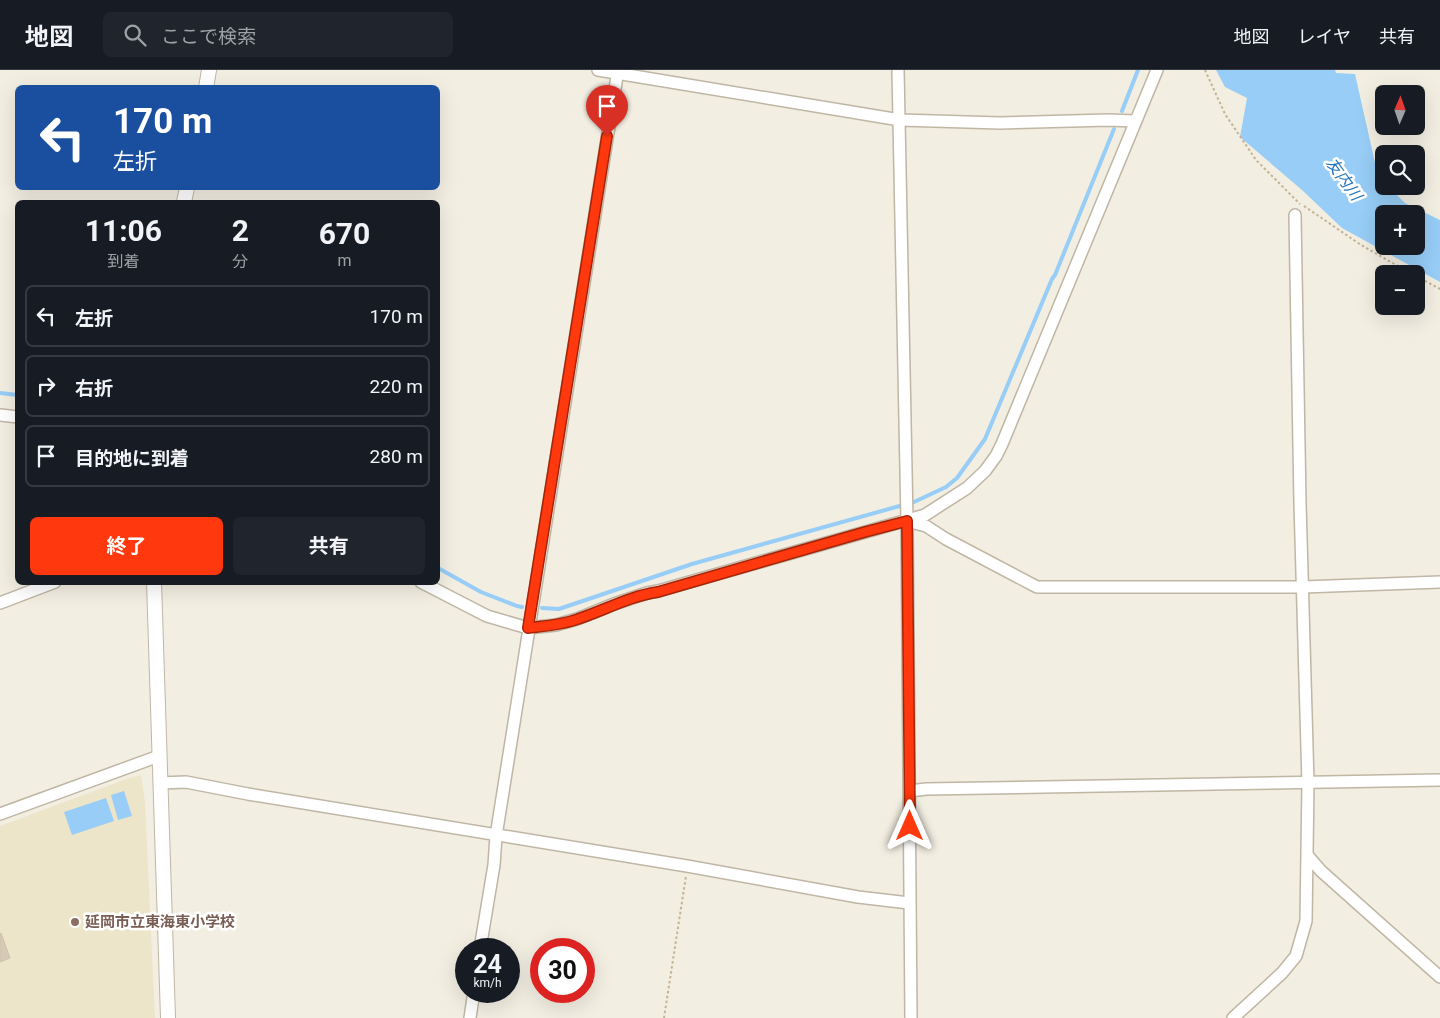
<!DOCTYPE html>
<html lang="ja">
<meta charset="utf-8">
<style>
body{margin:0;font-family:Roboto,"Noto Sans JP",sans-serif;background:#20242c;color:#f1f3f6;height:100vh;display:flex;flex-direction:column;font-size:19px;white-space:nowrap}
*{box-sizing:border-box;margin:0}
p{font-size:16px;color:#9ea1a6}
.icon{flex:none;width:28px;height:28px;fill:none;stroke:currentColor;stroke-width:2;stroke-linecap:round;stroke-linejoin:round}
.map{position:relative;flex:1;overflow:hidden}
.drawer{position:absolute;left:15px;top:130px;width:425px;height:385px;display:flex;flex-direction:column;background:#171b24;border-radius:8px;box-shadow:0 5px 20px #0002}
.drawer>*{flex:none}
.hud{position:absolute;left:15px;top:15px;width:425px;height:105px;border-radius:8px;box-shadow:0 5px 20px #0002;background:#1a4fa0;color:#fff;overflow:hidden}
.needle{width:32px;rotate:2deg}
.controls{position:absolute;left:1375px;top:15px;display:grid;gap:10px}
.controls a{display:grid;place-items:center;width:50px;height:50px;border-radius:8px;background:#171b24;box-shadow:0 5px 20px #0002;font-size:25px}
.speed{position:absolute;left:455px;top:868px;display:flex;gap:10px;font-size:25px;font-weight:700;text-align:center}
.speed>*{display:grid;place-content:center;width:65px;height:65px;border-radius:50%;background:#171b24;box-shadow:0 5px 20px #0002;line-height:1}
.speed small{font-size:12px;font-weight:400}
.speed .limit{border:8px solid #d22;background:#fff;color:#111}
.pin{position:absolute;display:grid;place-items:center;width:42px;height:42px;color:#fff;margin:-51px -21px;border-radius:50% 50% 50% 0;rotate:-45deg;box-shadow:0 0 5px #0007}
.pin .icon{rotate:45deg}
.me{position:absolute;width:55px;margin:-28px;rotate:0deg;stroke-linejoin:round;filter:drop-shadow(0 0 4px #0008)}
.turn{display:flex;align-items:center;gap:18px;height:105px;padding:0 15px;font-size:22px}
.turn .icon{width:65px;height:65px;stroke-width:2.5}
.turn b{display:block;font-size:35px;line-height:42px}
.eta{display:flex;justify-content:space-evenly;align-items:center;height:85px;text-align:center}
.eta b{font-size:30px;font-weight:700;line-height:35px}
.cta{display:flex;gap:10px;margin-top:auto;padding:10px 15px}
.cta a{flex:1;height:58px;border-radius:8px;background:#ff380d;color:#fff;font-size:20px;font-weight:700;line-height:58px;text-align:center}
.cta a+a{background:#20242c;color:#f1f3f6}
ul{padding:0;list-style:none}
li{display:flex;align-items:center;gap:15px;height:62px;margin:0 10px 8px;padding:0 5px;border:2px solid #363941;border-radius:8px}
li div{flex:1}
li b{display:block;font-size:19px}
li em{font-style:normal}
header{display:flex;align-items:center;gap:30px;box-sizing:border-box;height:70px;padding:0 25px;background:#171b24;border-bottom:1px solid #363941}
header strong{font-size:24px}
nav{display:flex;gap:28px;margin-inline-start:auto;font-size:18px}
.search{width:350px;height:45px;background:#20242c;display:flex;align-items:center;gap:12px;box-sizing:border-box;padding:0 18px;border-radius:8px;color:#9ea1a6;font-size:19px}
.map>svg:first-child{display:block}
.education{fill:#ede5ca}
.water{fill:#97cdf6;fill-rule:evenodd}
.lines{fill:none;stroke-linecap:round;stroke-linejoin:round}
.stream{stroke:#97cdf6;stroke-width:4}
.building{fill:#d5cab6;stroke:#d1c2a9}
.minor-casing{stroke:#bfb6a4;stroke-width:14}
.tertiary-casing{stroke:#bfb6a4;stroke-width:16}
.path{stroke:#c2b394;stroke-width:2;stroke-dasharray:2.5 2.5;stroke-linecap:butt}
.minor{stroke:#fff;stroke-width:11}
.tertiary{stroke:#fff;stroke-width:14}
.route-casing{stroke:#a62408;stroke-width:12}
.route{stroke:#ff380d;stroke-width:9}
.education-dot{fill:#8d6e63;stroke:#fff;stroke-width:2}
.labels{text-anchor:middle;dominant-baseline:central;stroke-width:5;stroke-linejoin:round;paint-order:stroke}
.education-label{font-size:15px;font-weight:bold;fill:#785e54;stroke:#fff;text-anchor:start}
.water-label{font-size:16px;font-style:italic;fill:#2375b9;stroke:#fff}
</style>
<header>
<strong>地図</strong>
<div class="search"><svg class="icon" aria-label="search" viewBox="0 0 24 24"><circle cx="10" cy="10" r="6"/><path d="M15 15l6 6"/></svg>ここで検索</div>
<nav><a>地図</a><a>レイヤ</a><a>共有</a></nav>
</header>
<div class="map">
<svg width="1440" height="948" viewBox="0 0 1440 948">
<rect width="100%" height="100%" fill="#f3eee2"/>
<!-- education -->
<polygon class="education" points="141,705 145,732 155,948 0,948 0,756 126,709"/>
<!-- water -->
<g class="water">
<path d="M1216,0h119l1,3 19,1 23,102 6,6v4h4l17,17 35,17v62l-98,-54 -40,-38 -62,-53 7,-39 -22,-11zM1384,144h32v32h-32z"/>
<polygon points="124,721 132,746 118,750 111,725"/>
<polygon points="106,728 114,751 72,765 64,742"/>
</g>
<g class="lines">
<!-- stream -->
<g class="stream">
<polyline points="1122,41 1138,0"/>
<polyline points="0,323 18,325"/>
<polyline points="438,498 481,522 517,536 522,537"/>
<polyline points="542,538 559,539 692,494 914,432 946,417 957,408 985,369 1052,209 1055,205 1114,59"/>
</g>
</g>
<!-- building -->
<polygon class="building" points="1,863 10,888 0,892 0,864"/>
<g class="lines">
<!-- minor casing -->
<g class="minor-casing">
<g id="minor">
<polyline points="598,0 900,50 1000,53 1108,50 1135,51"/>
<polyline points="898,0 907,451 911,948"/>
<polyline points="0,345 18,347"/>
<polyline points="907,451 926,456 946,469 1037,517 1303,517 1440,512"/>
<polyline points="421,512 487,546 528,558 556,555 577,549 614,534 647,523 658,521 925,445 967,418 985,401 996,386 1002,374 1157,0"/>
<polyline points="0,533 55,512"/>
<polyline points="160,713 186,712 248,724 687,796 858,827 909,833"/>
<polyline points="910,721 926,719 1440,710"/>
<polyline points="0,744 159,686"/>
<polyline points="1308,786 1321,801 1440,907"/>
<polyline points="480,879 494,795 496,766 618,0"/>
<polyline points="470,948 474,921"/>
<polyline points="1233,948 1282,903 1296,886 1306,851 1308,713 1300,433 1295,145"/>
</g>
</g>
<!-- tertiary casing -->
<g class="tertiary-casing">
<g id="tertiary">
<polyline points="206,18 209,0"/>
<polyline points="184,132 187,118"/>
<polyline points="154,512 168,948"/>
</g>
</g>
<!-- path -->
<g class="path">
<polyline points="1205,0 1225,44 1256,90 1300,134"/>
<polyline points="1304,136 1361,175 1412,204"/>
<polyline points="1416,206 1440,219"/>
<polyline points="664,948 686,806"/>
</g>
<!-- minor -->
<use href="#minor" class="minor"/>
<!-- tertiary -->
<use href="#tertiary" class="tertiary"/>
</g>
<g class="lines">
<!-- route casing -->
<g class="route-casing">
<path id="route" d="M607,66l-79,492c17,-2 34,-3 50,-9 27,-9 52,-23 80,-27l207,-60 42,-11 3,305"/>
</g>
<!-- route -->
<use href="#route" class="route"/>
</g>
<!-- markers -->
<circle class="education-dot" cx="75" cy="852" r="5"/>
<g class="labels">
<!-- education labels -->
<g class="education-label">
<text x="85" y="852">延岡市立東海東小学校</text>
</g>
<!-- water labels -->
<g class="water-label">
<text transform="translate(1344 109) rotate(54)">友内川</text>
</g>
</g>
</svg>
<div class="controls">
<a><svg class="needle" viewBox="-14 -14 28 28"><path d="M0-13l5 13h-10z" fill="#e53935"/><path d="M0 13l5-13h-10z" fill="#9ea1a6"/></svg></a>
<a><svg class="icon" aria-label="search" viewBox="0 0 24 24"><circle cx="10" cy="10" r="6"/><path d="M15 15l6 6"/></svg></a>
<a>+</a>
<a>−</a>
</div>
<div class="speed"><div>24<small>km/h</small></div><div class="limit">30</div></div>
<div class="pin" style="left:607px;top:66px;background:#d93025"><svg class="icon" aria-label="arrive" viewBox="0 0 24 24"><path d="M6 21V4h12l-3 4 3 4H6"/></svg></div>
<svg class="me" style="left:910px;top:756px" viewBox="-20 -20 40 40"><path d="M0-17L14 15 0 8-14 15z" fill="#ff380d" stroke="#fff" stroke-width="4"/></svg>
<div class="hud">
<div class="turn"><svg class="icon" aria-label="left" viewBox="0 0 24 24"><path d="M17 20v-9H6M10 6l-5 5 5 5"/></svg><div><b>170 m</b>左折</div></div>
</div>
<section class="drawer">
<div class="eta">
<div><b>11:06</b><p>到着</p></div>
<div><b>2</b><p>分</p></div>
<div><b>670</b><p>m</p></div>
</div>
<ul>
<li><svg class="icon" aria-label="left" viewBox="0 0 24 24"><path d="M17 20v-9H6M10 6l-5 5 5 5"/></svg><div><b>左折</b></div><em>170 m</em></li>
<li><svg class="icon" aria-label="right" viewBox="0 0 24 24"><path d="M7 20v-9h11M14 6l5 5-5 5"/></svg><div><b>右折</b></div><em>220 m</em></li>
<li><svg class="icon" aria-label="arrive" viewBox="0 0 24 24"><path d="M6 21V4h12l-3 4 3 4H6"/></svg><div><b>目的地に到着</b></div><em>280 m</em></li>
</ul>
<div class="cta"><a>終了</a><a>共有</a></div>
</section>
</div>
